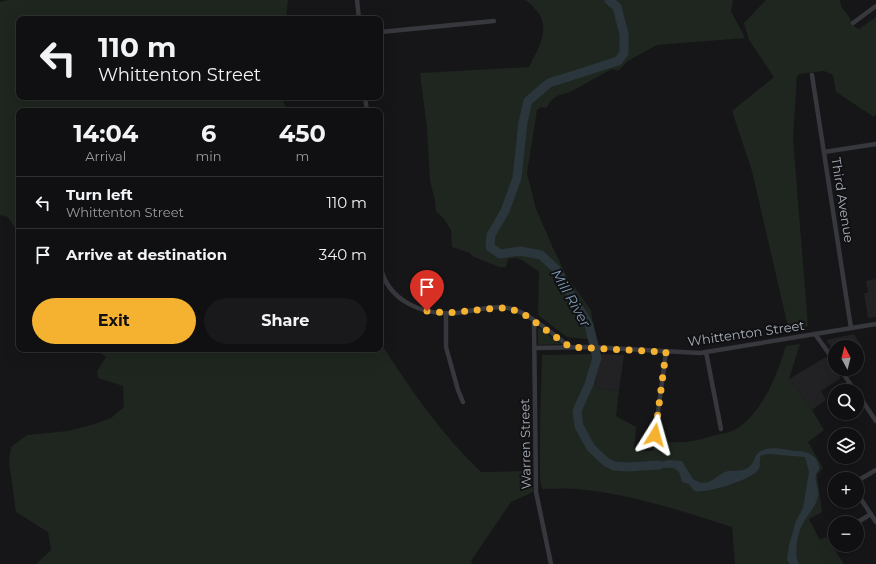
<!DOCTYPE html>
<meta charset="utf-8">
<style>
body{margin:0;font-family:Montserrat,sans-serif;background:#19191b;color:#f1f3f6;height:100vh;display:flex;flex-direction:column;font-size:15px;white-space:nowrap}
*{box-sizing:border-box;margin:0}
p{font-size:13px;color:#9c9d9f}
.icon{flex:none;width:22px;height:22px;fill:none;stroke:currentColor;stroke-width:2;stroke-linecap:round;stroke-linejoin:round}
.map{position:relative;flex:1;overflow:hidden}
.drawer{position:absolute;left:16px;top:108px;width:367px;height:244px;display:flex;flex-direction:column;background:#101012;border-radius:8px;box-shadow:0 4px 16px #0002,0 0 0 1px #303032}
.drawer>*{flex:none}
.banner{position:absolute;left:16px;top:16px;width:367px;height:84px;border-radius:8px;box-shadow:0 4px 16px #0002,0 0 0 1px #303032;background:#101012;color:#f1f3f6;overflow:hidden}
.needle{width:26px;rotate:353deg}
.fabs{position:absolute;left:828px;top:340px;display:grid;gap:8px}
.fabs a{display:grid;place-items:center;width:36px;height:36px;border-radius:50%;background:#101012;box-shadow:0 4px 16px #0002,0 0 0 1px #303032;font-size:20px}
.pin{position:absolute;display:grid;place-items:center;width:34px;height:34px;color:#fff;margin:-41px -17px;border-radius:50% 50% 50% 0;rotate:-45deg;box-shadow:0 0 4px #0007}
.pin .icon{rotate:45deg}
.me{position:absolute;width:44px;margin:-22px;rotate:8deg;stroke-linejoin:round;filter:drop-shadow(0 0 3px #0008)}
.turn{display:flex;align-items:center;gap:14px;height:84px;padding:0 16px;font-size:18px}
.turn .icon{width:52px;height:52px;stroke-width:2.5}
.turn b{display:block;font-size:28px;line-height:34px}
.eta{display:flex;justify-content:space-evenly;align-items:center;height:68px;text-align:center}
.eta b{font-size:24px;font-weight:700;line-height:28px}
.button{display:flex;gap:8px;margin-top:auto;padding:8px 16px}
.button a{flex:1;height:46px;border-radius:24px;background:#f5b230;color:#111;font-size:16px;font-weight:700;line-height:46px;text-align:center}
.button a+a{background:#19191b;color:#f1f3f6}
ul{padding:0;list-style:none}
li{display:flex;align-items:center;gap:12px;height:52px;padding:0 16px;border-top:1px solid #303032}
li div{flex:1}
li b{display:block;font-size:15px}
li em{font-style:normal}
.map>svg:first-child{display:block}
.built{fill:#222225}
.green{fill:#1e261f}
.water{fill:#2b353c}
.lines{fill:none;stroke-linecap:round;stroke-linejoin:round}
.river{stroke:#2b353c;stroke-width:9}
.minor{stroke:#37383d;stroke-width:4.5}
.route{stroke:#f5b230;stroke-width:7;stroke-dasharray:0 12.6}
.labels{text-anchor:middle;dominant-baseline:central;stroke-width:4;stroke-linejoin:round;paint-order:stroke}
.street-label{font-size:13px;fill:#a7adb8;stroke:#111113}
.water-label{font-size:14px;font-style:italic;fill:#7e9bb4;stroke:#111113}
</style>
<div class="map">
<svg width="876" height="564" viewBox="0 0 876 564">
<rect width="100%" height="100%" fill="#161618"/>
<!-- built -->
<g class="built">
<polygon points="876,279 876,317 868,318 864,293 868,293 866,281"/>
<polygon points="854,334 862,347 857,350 857,347 835,347 835,352 826,340"/>
<polygon points="599,354 624,355 619,391 595,388"/>
<polygon points="826,357 841,378 821,391 826,400 812,410 789,379"/>
</g>
<!-- green -->
<g class="green">
<polygon points="8,0 288,0 286,19 19,19 19,97 283,97 283,101 287,111 19,111 19,234 8,217 0,215 0,2"/>
<path d="M524,0h209l-2,11 14,27 -88,7 -29,16 -10,10 -6,-2c-13,7 -26,14 -38,21 -7,4 -18,4 -23,11 -2,1 -3,5 -5,7l-5,-1 -4,3 -10,63 9,36 17,39 14,29 24,33 4,30 -28,-3 -29,-22 1,-43 -2,-2 -17,-11 -4,-1 -8,1 -2,8h-7l-27,-11 -2,-3 -18,-6 -1,-17 -7,-11 -8,-8 -1,-11 -5,-19 -3,-53 -7,-55 109,-6c9,-19 23,-39 7,-57 -4,-4 -6,-8 -12,-10z"/>
<path d="M766,0h74c1,11 5,9 9,17 3,5 2,9 10,12l17,-12v97l-2,3 -38,-25 -3,-17 -9,-4 -25,3 -2,2 -4,63 15,187 -19,5 -37,-160 -20,-60 42,-34 -25,-37 -5,-17z"/>
<polygon points="538,327 561,344 538,345"/>
<path d="M380,342c30,47 61,92 101,130l50,-1 2,21 -22,10 -40,59 2,3h-437l15,-14 -3,-18 -32,-20 -7,-50 2,-15 16,-12 41,-4 27,-7 16,-6 13,-11 -1,-21 -25,-8 -1,-7 9,-14 -7,-5h-32l-1,-3h314z"/>
<path d="M800,344l-11,35 23,31 12,20 -16,12 15,26 -6,7 5,37 -13,7 11,21 6,-3 18,27h-109l-3,-37c-51,-16 -103,-34 -156,-38 -11,-1 -23,0 -34,0l-2,-11v-53l2,-70 57,-1 -4,34 24,3 -3,25 20,11 -2,24h19l1,-11c21,4 38,3 58,-4 7,-2 17,-3 24,-7 27,-17 41,-54 50,-83z"/>
</g>
<!-- water -->
<path class="water" d="M766,449c10,-2 20,1 30,2 10,0 22,4 23,16 1,4 -3,5 -3,8 -2,8 4,13 2,21 -2,11 -10,18 -15,27 -5,9 -10,32 -4,41h-9l-3,-4 2,-15 7,-24 7,-13 6,-36 -4,-15 -36,-3 -8,1c-2,5 0,11 -3,15 -7,10 -52,24 -64,21l-5,-7 -7,-2 -3,-10 -5,-4 -32,-1 26,-7 14,1 11,18c17,11 22,-5 35,-8 7,-1 15,1 21,-4 9,-7 2,-13 17,-18z"/>
<g class="lines">
<!-- river -->
<polyline class="river" points="609,0 617,7 624,34 624,53 618,61 549,83 528,101 523,122 517,178 505,211 491,235 490,247 500,254 520,251 541,255 556,269 589,325 597,358 589,384 577,411 579,426 591,448 606,462 614,466 627,467 659,465"/>
<!-- minor -->
<g class="minor">
<polyline points="357,0 359,19"/>
<polyline points="853,23 876,6"/>
<polyline points="380,32 494,21"/>
<polyline points="812,75 851,328"/>
<polyline points="365,97 367,111"/>
<polyline points="824,152 876,144"/>
<path d="M380,265c7,36 43,51 77,48 17,-2 38,-9 55,-4 17,4 43,27 58,38"/>
<polyline points="446,313 446,347 458,390 463,402"/>
<polyline points="534,322 536,492 551,564"/>
<polyline points="815,334 835,362"/>
<polyline points="535,348 588,347 700,353 876,324"/>
<polyline points="706,352 721,429"/>
<polyline points="840,369 855,391"/>
<polyline points="857,393 876,421"/>
<polyline points="655,435 666,352"/>
<polyline points="857,481 876,470"/>
<polyline points="857,493 876,522"/>
<polyline points="856,523 871,514"/>
<polyline points="832,537 835,535"/>
</g>
</g>
<g class="lines">
<!-- route -->
<polyline class="route" points="427,311 448,313 496,308 509,308 525,315 570,347 666,352 655,435"/>
</g>
<g class="labels">
<!-- street labels -->
<g class="street-label">
<text transform="translate(843 200) rotate(81)">Third Avenue</text>
<text transform="translate(746 333) rotate(-8)">Whittenton Street</text>
<text transform="translate(525 444) rotate(-91)">Warren Street</text>
</g>
<!-- water labels -->
<g class="water-label">
<text transform="translate(571 298) rotate(60)">Mill River</text>
</g>
</g>
</svg>
<div class="fabs">
<a><svg class="needle" viewBox="-14 -14 28 28"><path d="M0-13l5 13h-10z" fill="#e53935"/><path d="M0 13l5-13h-10z" fill="#9c9d9f"/></svg></a>
<a><svg class="icon" aria-label="search" viewBox="0 0 24 24"><circle cx="10" cy="10" r="6"/><path d="M15 15l6 6"/></svg></a>
<a><svg class="icon" aria-label="layers" viewBox="0 0 24 24"><path d="M12 4l9 5-9 5-9-5zM3 14l9 5 9-5"/></svg></a>
<a>+</a>
<a>−</a>
</div>
<div class="pin" style="left:427px;top:311px;background:#d93025"><svg class="icon" aria-label="arrive" viewBox="0 0 24 24"><path d="M6 21V4h12l-3 4 3 4H6"/></svg></div>
<svg class="me" style="left:655px;top:435px" viewBox="-20 -20 40 40"><path d="M0-17L14 15 0 8-14 15z" fill="#f5b230" stroke="#fff" stroke-width="4"/></svg>
<div class="banner">
<div class="turn"><svg class="icon" aria-label="left" viewBox="0 0 24 24"><path d="M17 20v-9H6M10 6l-5 5 5 5"/></svg><div><b>110 m</b>Whittenton Street</div></div>
</div>
<section class="drawer">
<div class="eta">
<div><b>14:04</b><p>Arrival</p></div>
<div><b>6</b><p>min</p></div>
<div><b>450</b><p>m</p></div>
</div>
<ul>
<li><svg class="icon" aria-label="left" viewBox="0 0 24 24"><path d="M17 20v-9H6M10 6l-5 5 5 5"/></svg><div><b>Turn left</b><p>Whittenton Street</p></div><em>110 m</em></li>
<li><svg class="icon" aria-label="arrive" viewBox="0 0 24 24"><path d="M6 21V4h12l-3 4 3 4H6"/></svg><div><b>Arrive at destination</b></div><em>340 m</em></li>
</ul>
<div class="button"><a>Exit</a><a>Share</a></div>
</section>
</div>
